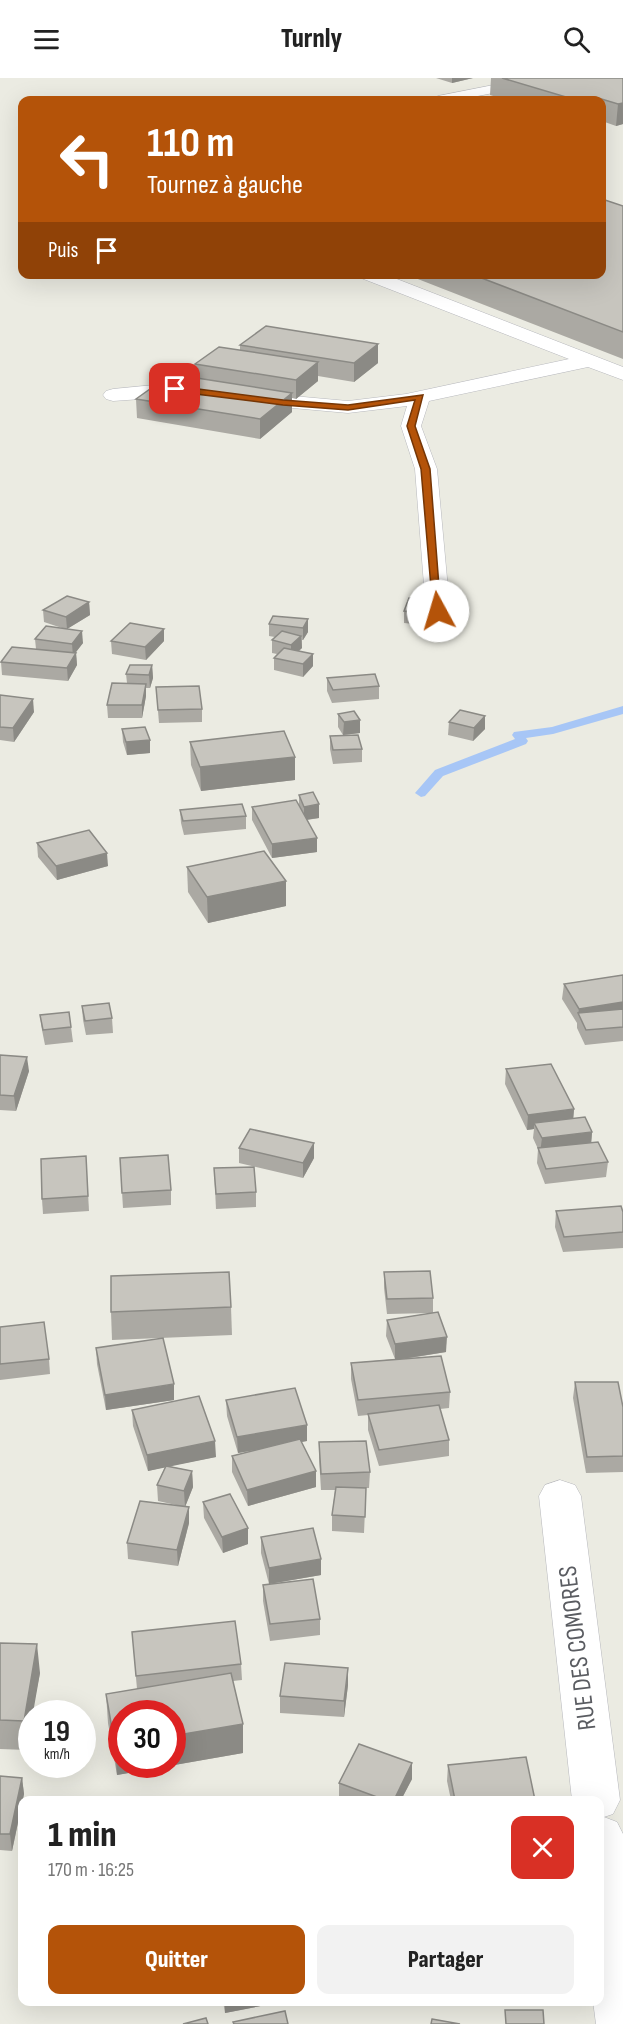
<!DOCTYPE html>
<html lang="fr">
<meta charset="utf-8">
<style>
body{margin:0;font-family:"Sofia Sans Condensed",sans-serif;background:#f2f2f2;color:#222;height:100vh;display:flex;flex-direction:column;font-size:22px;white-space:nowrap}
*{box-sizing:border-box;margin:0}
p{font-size:20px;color:#767676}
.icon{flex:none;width:33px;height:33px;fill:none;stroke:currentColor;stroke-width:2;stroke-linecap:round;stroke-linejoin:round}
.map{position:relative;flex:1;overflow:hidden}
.panel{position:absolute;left:18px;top:1718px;width:586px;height:210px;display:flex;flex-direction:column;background:#fff;border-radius:12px;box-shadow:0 6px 24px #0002}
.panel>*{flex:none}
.hud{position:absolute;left:18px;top:18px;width:588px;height:183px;border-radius:12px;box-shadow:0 6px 24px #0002;background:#b45309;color:#fff;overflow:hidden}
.speed{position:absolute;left:18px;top:1622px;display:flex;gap:12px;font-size:30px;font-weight:700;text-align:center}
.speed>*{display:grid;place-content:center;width:78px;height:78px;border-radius:50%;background:#fff;box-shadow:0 6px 24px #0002;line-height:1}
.speed small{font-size:15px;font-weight:400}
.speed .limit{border:9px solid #d22;background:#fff;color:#111}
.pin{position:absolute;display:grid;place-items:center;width:51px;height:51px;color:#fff;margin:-26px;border-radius:12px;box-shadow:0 3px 9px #0006}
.me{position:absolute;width:66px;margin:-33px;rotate:354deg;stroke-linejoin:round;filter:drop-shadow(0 0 4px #0008)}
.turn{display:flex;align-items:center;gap:21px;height:126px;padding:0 30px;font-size:27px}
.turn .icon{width:78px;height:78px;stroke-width:2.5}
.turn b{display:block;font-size:42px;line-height:51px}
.then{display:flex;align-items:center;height:57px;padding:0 30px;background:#0003;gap:12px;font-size:22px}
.round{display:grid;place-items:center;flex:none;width:63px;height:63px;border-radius:12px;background:#f2f2f2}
.summary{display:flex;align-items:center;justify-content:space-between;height:102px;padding:0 30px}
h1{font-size:36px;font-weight:800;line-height:45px}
.primary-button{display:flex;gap:12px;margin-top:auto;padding:12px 30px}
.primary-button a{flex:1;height:69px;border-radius:12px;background:#b45309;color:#fff;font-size:24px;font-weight:800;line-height:69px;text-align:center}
.primary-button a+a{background:#f2f2f2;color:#222}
header{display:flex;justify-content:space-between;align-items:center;height:78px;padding:0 30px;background:#fff;font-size:27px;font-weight:800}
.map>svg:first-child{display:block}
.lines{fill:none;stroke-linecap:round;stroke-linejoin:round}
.stream{fill:#a7c6f6;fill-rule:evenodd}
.street-casing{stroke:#b7b8bd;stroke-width:1}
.street{fill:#fff;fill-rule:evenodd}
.wall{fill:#aba9a3}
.shaded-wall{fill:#8b8a85}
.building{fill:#c7c5be;stroke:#8b8a85;stroke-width:1.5}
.route{fill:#b45309;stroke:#753606;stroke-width:1.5}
.labels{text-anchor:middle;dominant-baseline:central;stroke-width:4.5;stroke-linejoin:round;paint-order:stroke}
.near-street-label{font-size:26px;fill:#5a5c61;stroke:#fff}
</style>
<header><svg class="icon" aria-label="menu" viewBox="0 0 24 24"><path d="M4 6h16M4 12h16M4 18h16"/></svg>Turnly<svg class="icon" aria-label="search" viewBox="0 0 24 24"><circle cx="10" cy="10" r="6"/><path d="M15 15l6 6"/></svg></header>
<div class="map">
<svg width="623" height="1946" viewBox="0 0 623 1946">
<rect width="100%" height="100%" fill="#ebebe2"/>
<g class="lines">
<!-- stream -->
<polygon class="stream" points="623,628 623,636 553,656 526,660 528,663 526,666 443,698 425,718 421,719 415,715 435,692 515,661 512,657 514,654 552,649"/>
<!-- street casing -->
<g class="street-casing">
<g id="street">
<polygon points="529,0 557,0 550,4 457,22 431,22 438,18"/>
<polygon points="358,196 384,196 623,289 623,302 588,289 429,323 421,348 437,391 450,533 447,538 438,540 429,538 426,533 415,391 401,348 407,328 348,335 248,326 241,324 238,320 241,316 248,314 348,323 406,316 569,281 361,200"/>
<polygon points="175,305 197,309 200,313 197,317 113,323 106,321 103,317 106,313 113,311"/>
<polygon points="560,1402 575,1407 581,1418 620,1722 613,1736 604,1739 617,1744 623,1756 623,1946 596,1946 593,1923 600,1923 600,1722 572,1722 539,1418 545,1407"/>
</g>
</g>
<!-- street -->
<use href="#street" class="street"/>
</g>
<!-- wall -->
<g class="wall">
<polygon points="436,0 473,0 452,5"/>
<polygon points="491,0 623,0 623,46 616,48 602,43 602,22 506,22 490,17"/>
<polygon points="623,128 623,281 405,196 602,196"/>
<polygon points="240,267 378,285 354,304 318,298 318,303 296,321 292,320 292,334 260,361 137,340 136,321 195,300 195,286 240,272"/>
<polygon points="89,524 90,537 67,551 83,565 75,575 76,575 77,587 68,603 2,597 1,584 36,571 35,561 65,551 44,544 43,532"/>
<polygon points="404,533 429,533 424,547 404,545"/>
<polygon points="308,541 308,554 303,562 302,562 302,570 299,573 313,588 303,599 274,592 274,580 277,576 272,575 272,562 275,559 269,558 269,546"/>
<polygon points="164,551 164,563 146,582 112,576 111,563"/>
<polygon points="152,587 153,600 150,610 146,610 146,618 142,640 108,640 107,627 127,605 126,596"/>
<polygon points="327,600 379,608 379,621 332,625 327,613"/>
<polygon points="156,609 202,631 202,644 159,645"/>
<polygon points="0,617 34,634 14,664 0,662"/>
<polygon points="338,636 360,642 360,655 343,657 338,649"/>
<polygon points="485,638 485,651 473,663 448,657 449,644"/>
<polygon points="122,651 150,662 150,675 127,677 123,664"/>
<polygon points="330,658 362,671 362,684 333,686 330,671"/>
<polygon points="190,664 295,702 201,713 191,687"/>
<polygon points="299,717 319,740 307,742 317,760 317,774 272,780 252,742 252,729 299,727"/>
<polygon points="180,732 246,738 246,751 184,757 181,745"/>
<polygon points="37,765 108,788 57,802 38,779"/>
<polygon points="187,789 286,828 208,845 188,814"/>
<polygon points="623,897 623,963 585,967 577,950 577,945 562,921 564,906"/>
<polygon points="82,928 112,940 113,955 86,957 83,942"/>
<polygon points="40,937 71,949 73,964 45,967 42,952"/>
<polygon points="0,977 29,993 16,1033 0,1032"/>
<polygon points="506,991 574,1031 573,1040 592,1054 591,1064 608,1084 606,1099 545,1106 537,1085 538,1071 533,1060 534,1051 527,1052 505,1006"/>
<polygon points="314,1065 314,1080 303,1100 239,1085 239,1070"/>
<polygon points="86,1078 89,1133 43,1136 42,1121"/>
<polygon points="120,1080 171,1112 171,1127 123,1130"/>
<polygon points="214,1090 256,1114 256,1129 216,1131"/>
<polygon points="556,1133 623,1134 623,1170 563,1174 555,1149"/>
<polygon points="384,1194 433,1220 433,1235 446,1274 404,1281 450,1314 449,1330 440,1331 449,1362 449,1378 379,1388 368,1352 368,1337 358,1338 351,1301 351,1285 395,1281 386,1258 387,1242 432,1235 387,1236 384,1210"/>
<polygon points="231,1229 232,1257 112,1262 111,1234"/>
<polygon points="0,1249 49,1281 50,1296 0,1302"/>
<polygon points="96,1270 174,1322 106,1332 97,1286"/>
<polygon points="575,1304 623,1329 623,1394 586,1395 573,1320"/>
<polygon points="226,1322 307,1363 301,1364 316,1409 248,1428 232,1394 232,1378 256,1372 238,1375 227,1338"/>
<polygon points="132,1332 216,1379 169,1388 192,1393 193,1409 185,1429 158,1423 157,1407 165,1389 148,1393 133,1348"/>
<polygon points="319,1364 370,1394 369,1410 366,1410 364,1455 332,1453 332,1437 335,1412 321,1412 319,1380"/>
<polygon points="203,1424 248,1450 248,1466 223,1475 204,1440"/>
<polygon points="189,1429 189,1445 178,1488 128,1481 127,1465"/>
<polygon points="261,1459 321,1481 321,1497 269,1506 261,1475"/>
<polygon points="263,1507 320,1541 320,1557 270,1563 263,1523"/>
<polygon points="132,1554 241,1586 242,1602 233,1603 243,1646 243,1675 117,1697 108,1645 106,1616 137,1611"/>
<polygon points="0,1565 40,1595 32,1635 32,1646 27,1672 0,1671"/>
<polygon points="348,1607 344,1639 280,1635 280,1618"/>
<polygon points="412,1685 412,1701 401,1722 339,1721 339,1705"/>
<polygon points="448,1687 535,1722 451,1722 447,1703"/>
<polygon points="0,1698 22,1700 24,1716 12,1773 0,1772"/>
<polygon points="223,1923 281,1923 281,1924 225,1935"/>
</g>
<!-- shaded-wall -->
<g class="shaded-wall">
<polygon points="452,0 473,0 452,5"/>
<polygon points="595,19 595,22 578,22"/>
<polygon points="623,25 623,46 616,48 618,26"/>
<polygon points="378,266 378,285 354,304 354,285"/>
<polygon points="318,284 318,303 296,321 296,302"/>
<polygon points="292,315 292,334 260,361 260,341"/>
<polygon points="429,521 429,533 424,547 425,534"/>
<polygon points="89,524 90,537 67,551 66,539"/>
<polygon points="308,541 308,554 303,562 303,550"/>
<polygon points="164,551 164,563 146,582 145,569"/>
<polygon points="82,553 83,565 73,578 72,566"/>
<polygon points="301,558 302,570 291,579 291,567"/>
<polygon points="76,575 77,587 68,603 67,590"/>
<polygon points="313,576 313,588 303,599 303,586"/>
<polygon points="152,587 153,600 150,610 149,597"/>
<polygon points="146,606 146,618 142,640 142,627"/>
<polygon points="33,621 34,634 14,664 13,650"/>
<polygon points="485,638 485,651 473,663 474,650"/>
<polygon points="360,642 360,655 343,657 344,644"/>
<polygon points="150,662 150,675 127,677 126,664"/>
<polygon points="295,679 295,702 201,713 200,689"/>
<polygon points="319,726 319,740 304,742 304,729"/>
<polygon points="317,760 317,774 272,780 272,766"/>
<polygon points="107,775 108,788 57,802 56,788"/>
<polygon points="286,803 286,828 208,845 207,819"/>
<polygon points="623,924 623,938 578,936 579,931"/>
<polygon points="27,979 29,993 16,1033 14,1018"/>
<polygon points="574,1031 573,1045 534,1045 534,1051 527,1052 528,1037"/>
<polygon points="592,1054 591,1069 540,1075 542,1060"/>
<polygon points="314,1065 314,1080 303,1100 303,1085"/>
<polygon points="447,1259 446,1274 395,1282 395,1266"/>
<polygon points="174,1306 174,1322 106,1332 105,1317"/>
<polygon points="307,1347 307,1363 238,1375 237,1359"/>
<polygon points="215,1363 216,1379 148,1393 147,1377"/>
<polygon points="192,1393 193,1409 185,1429 184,1413"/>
<polygon points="316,1393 316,1409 248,1428 247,1412"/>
<polygon points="189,1429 189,1445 178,1488 177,1472"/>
<polygon points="248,1450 248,1466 223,1475 222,1459"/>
<polygon points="321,1481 321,1497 269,1506 269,1490"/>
<polygon points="37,1566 40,1595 33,1635 32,1635 32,1646 27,1672 24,1643"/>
<polygon points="348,1590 348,1607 344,1639 344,1623"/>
<polygon points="243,1646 243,1675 117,1697 115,1668 122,1667 122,1686 172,1686 172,1658"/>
<polygon points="412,1685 412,1701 401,1722 394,1722"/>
<polygon points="22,1700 24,1716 12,1773 10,1756"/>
<polygon points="225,1923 281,1923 281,1924 225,1935"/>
</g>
<!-- building -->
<g class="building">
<polygon points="502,0 623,0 623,25 618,26 595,19 576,22"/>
<polygon points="602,121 623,128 623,254 471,196 602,196"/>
<polygon points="266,248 378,266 354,285 240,267"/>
<polygon points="219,269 318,284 296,302 195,286"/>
<polygon points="171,296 292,315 260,341 136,321"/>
<polygon points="67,518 89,524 66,539 43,532"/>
<polygon points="409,520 429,521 425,534 404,533"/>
<polygon points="273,538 308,541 303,550 269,546"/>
<polygon points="130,545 164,551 145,569 111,563"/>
<polygon points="46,548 82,553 72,566 35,561"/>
<polygon points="282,553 301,558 291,567 272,562"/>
<polygon points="12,569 76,575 67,590 1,584"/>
<polygon points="284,570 313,576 303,586 274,580"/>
<polygon points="130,587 152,587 149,597 126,596"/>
<polygon points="375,596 379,608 333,612 327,600"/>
<polygon points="112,605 146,606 142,627 107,627"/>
<polygon points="199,608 202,631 158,632 156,609"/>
<polygon points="0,617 33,621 13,650 0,649"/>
<polygon points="460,632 485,638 474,650 449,644"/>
<polygon points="354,633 360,642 344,644 338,636"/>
<polygon points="145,649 150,662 126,664 122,651"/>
<polygon points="284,653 295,679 200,689 190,664"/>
<polygon points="358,657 362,671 333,672 330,658"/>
<polygon points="313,714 319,726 304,729 299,717"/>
<polygon points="296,722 317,760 272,766 252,729"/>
<polygon points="242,726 246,738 183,743 180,732"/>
<polygon points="89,752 107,775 56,788 37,765"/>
<polygon points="264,773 286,803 207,819 187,789"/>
<polygon points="623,897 623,924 579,931 564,906"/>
<polygon points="109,925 112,940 85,943 82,928"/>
<polygon points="623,931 623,949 586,952 578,935"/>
<polygon points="69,934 71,949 43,952 40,937"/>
<polygon points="0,977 27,979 14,1018 0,1017"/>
<polygon points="551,986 574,1031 528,1037 506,991"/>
<polygon points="585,1039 592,1054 542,1060 534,1045"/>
<polygon points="250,1051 314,1065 303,1085 239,1070"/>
<polygon points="598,1064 608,1084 546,1091 538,1070"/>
<polygon points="168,1077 171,1112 122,1115 120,1080"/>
<polygon points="86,1078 88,1118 42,1121 41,1081"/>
<polygon points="254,1089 256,1114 216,1116 214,1090"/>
<polygon points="621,1128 623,1134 623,1154 564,1159 556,1133"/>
<polygon points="430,1193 433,1220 387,1221 384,1194"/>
<polygon points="229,1194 231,1229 111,1234 111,1198"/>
<polygon points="438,1234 447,1259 395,1266 387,1242"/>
<polygon points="44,1244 49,1281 0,1286 0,1249"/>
<polygon points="163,1260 174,1306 105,1317 96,1270"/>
<polygon points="441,1278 450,1314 358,1322 351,1285"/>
<polygon points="575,1304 618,1304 623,1329 623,1378 587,1379"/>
<polygon points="295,1310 307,1347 237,1359 226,1322"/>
<polygon points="199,1318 215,1363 147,1377 132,1332"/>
<polygon points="439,1327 449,1362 379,1372 368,1336"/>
<polygon points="300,1361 316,1393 247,1412 232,1378"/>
<polygon points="366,1363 370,1394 321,1396 319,1364"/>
<polygon points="166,1388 192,1393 184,1413 157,1407"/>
<polygon points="336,1409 366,1410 365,1439 332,1437"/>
<polygon points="230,1416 248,1450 222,1459 203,1424"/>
<polygon points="140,1423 189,1429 177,1472 127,1465"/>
<polygon points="313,1450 321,1481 269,1490 261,1459"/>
<polygon points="313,1501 320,1541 270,1546 263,1507"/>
<polygon points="235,1543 241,1586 136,1598 132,1554"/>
<polygon points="0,1565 37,1566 24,1643 0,1642"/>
<polygon points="285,1585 348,1590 344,1623 280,1618"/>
<polygon points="231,1595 243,1646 172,1658 172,1635 122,1635 122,1667 115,1668 106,1616"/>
<polygon points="359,1666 412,1685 394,1722 385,1722 339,1705"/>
<polygon points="526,1679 535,1722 455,1722 448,1687"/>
<polygon points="0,1698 22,1700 10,1756 0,1756"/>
<polygon points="505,1932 543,1932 544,1946 506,1946"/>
<polygon points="285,1933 288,1946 234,1946 233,1944"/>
<polygon points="206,1940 208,1946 183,1946"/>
<polygon points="432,1941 460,1946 431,1946"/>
</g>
<!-- route -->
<polygon class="route" points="175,308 283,322 348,327 423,317 415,348 430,391 441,535 433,533 421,391 407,348 415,322 348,332 283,327 172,313 172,309"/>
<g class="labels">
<!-- near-street labels -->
<g class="near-street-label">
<text transform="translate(578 1570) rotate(-97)">RUE DES COMORES</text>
</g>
</g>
</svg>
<div class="speed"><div>19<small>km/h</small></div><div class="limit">30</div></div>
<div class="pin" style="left:175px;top:311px;background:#d93025"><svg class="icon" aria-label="arrive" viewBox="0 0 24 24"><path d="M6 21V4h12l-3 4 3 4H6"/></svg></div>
<svg class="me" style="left:438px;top:533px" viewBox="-20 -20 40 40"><circle r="19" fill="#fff"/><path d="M0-13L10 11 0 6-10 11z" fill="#b45309"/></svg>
<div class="hud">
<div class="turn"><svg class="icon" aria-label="left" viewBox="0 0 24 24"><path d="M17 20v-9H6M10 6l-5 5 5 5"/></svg><div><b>110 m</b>Tournez à gauche</div></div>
<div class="then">Puis<svg class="icon" aria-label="arrive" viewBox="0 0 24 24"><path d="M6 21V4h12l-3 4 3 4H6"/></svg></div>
</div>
<section class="panel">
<div class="summary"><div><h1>1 min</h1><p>170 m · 16:25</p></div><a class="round" style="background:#d93025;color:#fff"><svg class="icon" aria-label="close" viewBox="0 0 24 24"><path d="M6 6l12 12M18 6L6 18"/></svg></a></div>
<div class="primary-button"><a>Quitter</a><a>Partager</a></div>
</section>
</div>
